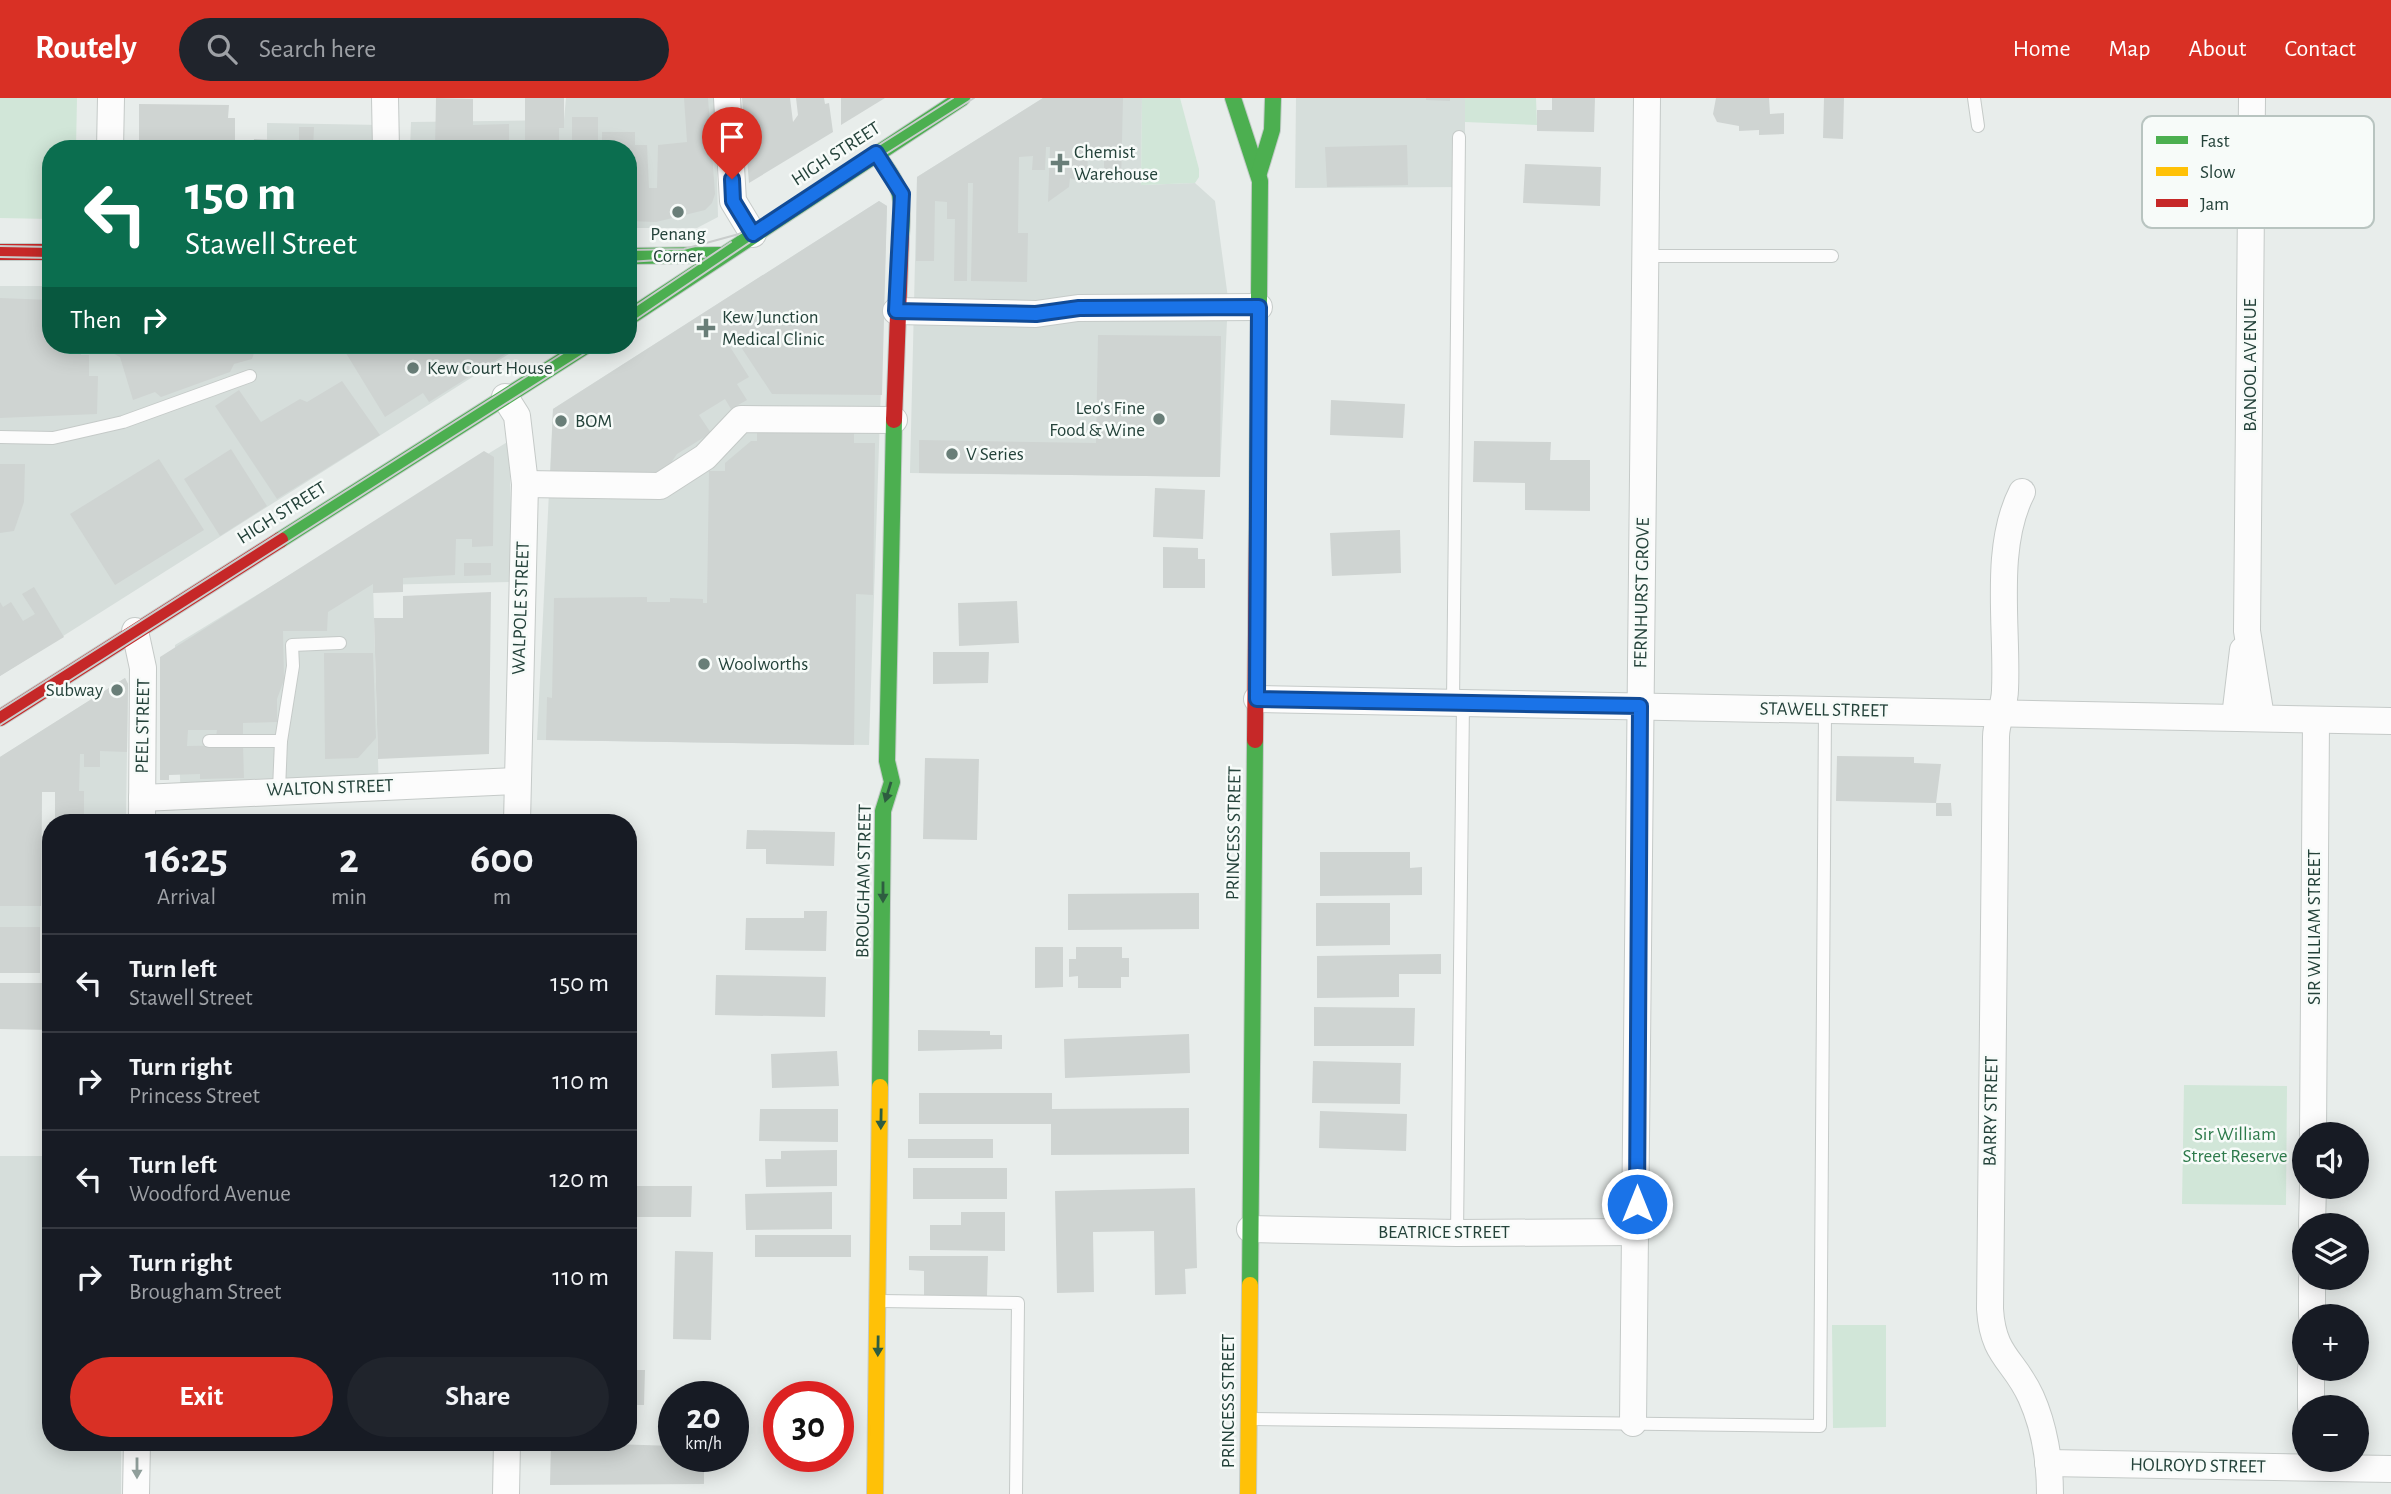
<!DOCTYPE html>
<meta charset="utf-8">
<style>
body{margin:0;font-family:"Alegreya Sans",sans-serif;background:#20242c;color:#f1f3f6;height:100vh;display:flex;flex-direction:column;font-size:26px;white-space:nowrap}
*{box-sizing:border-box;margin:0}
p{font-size:23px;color:#9ea1a6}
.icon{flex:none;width:38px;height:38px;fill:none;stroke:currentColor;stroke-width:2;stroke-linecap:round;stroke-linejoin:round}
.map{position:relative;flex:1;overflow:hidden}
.drawer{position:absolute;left:42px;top:716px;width:595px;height:637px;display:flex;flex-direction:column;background:#171b24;border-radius:28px;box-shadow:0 4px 18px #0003}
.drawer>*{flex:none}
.banner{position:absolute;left:42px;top:42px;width:595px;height:214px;border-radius:28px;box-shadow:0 4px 18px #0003;background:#0b6e4f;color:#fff;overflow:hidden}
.fabs{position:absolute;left:2292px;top:1024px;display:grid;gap:14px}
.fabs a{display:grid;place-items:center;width:77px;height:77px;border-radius:50%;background:#171b24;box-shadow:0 4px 18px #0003;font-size:35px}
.speed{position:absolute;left:658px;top:1283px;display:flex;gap:14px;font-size:35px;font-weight:700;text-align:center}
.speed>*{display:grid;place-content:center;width:91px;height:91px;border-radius:50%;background:#171b24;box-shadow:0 4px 18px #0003;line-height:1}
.speed small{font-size:18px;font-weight:400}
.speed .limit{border:10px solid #d22;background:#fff;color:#111}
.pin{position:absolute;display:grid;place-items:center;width:60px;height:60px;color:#fff;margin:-72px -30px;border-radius:50% 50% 50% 0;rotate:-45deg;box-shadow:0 0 7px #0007}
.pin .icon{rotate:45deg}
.me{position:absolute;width:77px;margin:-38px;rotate:0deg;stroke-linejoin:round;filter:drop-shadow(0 0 5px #0008)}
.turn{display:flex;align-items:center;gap:24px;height:147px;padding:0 28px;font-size:32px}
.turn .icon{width:91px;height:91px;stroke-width:2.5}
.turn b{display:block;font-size:49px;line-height:60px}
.then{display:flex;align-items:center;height:66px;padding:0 28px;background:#0003;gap:14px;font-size:26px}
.eta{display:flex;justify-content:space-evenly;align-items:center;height:119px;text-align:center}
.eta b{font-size:42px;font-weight:700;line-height:49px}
.primary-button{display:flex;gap:14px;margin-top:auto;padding:14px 28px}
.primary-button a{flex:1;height:80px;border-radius:42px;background:#d93025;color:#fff;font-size:28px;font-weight:700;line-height:80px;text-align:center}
.primary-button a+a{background:#20242c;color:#f1f3f6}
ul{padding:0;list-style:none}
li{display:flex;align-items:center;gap:21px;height:98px;padding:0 28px;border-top:2px solid #363941}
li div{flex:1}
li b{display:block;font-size:26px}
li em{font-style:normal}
header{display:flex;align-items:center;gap:42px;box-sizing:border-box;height:98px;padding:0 35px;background:#d93025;color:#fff}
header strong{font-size:33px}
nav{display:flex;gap:38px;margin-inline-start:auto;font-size:24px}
.search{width:490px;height:63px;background:#20242c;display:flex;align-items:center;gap:18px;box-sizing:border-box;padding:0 24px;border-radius:38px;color:#9ea1a6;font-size:26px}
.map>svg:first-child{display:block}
.built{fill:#d6dedb}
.green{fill:#d1e6d8}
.building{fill:#cfd4d2}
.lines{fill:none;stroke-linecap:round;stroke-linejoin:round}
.lane-casing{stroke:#c5cac8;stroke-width:14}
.street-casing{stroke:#c5cac8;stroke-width:28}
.fast-casing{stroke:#c3cbc8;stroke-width:18}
.slow-casing{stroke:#c3cbc8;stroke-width:18}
.jam-casing{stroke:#c3cbc8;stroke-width:18}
.lane{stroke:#fcfcfc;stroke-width:12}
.street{stroke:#fcfcfc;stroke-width:26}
.fast{stroke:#4caf50;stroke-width:16}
.slow{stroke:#ffc107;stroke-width:16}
.jam{stroke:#c62828;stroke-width:16}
.tram{stroke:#c9cdcc;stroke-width:2}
.oneway{fill:#2e5d40}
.oneway2{fill:#909f9b}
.route-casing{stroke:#114b97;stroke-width:18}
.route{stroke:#1a73e8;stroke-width:12}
.poi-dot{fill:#697e78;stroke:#f7fbf9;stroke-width:2.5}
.labels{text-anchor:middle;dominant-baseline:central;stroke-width:5;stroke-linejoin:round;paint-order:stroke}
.poi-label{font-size:19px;fill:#24423a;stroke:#f7fbf9;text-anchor:start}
.street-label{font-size:19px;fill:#24423a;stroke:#f7fbf9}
.park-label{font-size:19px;fill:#2d7a4b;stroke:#f7fbf9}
.key{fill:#f7fbf9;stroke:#b8c4c0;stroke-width:2}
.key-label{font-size:19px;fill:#24423a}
</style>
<header>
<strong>Routely</strong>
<div class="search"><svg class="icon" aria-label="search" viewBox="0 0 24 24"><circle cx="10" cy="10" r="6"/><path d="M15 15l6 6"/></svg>Search here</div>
<nav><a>Home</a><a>Map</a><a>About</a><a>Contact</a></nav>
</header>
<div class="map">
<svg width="2391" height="1396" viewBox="0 0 2391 1396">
<rect width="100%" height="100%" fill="#e8edeb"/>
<!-- built -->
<g class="built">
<polygon points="566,0 715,0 718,119 697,130 628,130 628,51 410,51 411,24 564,22"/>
<polygon points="1043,0 1142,0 1141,87 1195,85 1215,103 1228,200 1220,379 910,375 917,79"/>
<polygon points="1296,0 1465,0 1465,89 1295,90"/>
<polygon points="267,25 382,27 381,51 267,51"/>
<polygon points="879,103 887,108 869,647 537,642 553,311"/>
<polygon points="0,188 51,188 51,247 523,247 0,578"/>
<polygon points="509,343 513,484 373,487 379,697 181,706 175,547"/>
<polygon points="125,580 128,586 126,719 55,722 55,694 42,694 40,829 0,829 0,659"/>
<polygon points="0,1058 51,1058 51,1344 121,1344 121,1396 0,1396"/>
</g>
<!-- green -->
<g class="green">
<polygon points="0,0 77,0 76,51 51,51 51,121 0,120"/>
<polygon points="1142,0 1180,0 1199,71 1199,79 1195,85 1141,87"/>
<polygon points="1465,0 1536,0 1537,27 1465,24"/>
<polygon points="2184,987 2287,988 2286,1107 2182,1106"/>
<polygon points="1832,1227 1886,1227 1886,1329 1833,1330"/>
</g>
<!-- building -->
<g class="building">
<polygon points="436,0 473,1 473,27 509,26 509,51 435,51"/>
<polygon points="525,0 564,0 564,30 559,30 559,51 542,51 542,42 525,43"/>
<polygon points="684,0 708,0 715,96 712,105 705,112 656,124 628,123 628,51 602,51 602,34 635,34 635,47 647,47 649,90 657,90 658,47 687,44"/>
<polygon points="742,0 790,0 793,24 798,17 796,0 824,0 825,6 829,5 833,34 749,85"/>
<polygon points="841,0 885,0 841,27"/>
<polygon points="1043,0 1123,0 1121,85 1104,84 1104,50 1088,50 1087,86 1070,80 1069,89 1048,104 1050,49 1046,49 1045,72 1032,72 1033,58 1019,59 1018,135 1028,135 1027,184 971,183 973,85 968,85 967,183 954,183 955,121 947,121 947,104 935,103 934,163 916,163 917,79"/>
<polygon points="1426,0 1450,0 1450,3 1426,2"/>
<polygon points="1552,0 1595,0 1594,34 1537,33 1537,12 1552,12"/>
<polygon points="1716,0 1769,0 1770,16 1784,15 1784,36 1759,37 1759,32 1739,33 1739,28 1717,24 1713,16"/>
<polygon points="1824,0 1844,0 1843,41 1823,40"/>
<polygon points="139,6 229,7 228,20 235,20 235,51 139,51"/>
<rect x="572" y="19" width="26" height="32"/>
<polygon points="299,29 314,29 313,51 299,51"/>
<polygon points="254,41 278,42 277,51 253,51"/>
<polygon points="1407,47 1408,87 1327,89 1325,49"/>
<polygon points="1525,66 1601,69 1600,108 1523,105"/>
<polygon points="879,103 887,108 882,297 772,296 735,240 727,244 749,279 737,286 747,302 731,311 725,301 699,317 711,335 677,356 657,385 550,384 553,311"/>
<polygon points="0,200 51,202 51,247 81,247 81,257 89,257 89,278 98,278 97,316 0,320"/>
<polygon points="1098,237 1221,238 1220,379 919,375 919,342 1096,345"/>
<polygon points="107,247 253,247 255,252 252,261 234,266 230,274 161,299 155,294 133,302 120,259 109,253"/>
<polygon points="341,247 409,247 414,254 425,247 520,247 429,304 423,295 385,319"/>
<polygon points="342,283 380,337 277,401 215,308 239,292 261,324 300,301 307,304"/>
<polygon points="1331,302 1405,306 1403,340 1330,337"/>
<polygon points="757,327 854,328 854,345 875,345 873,497 856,496 854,647 546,642 547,599 552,600 554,500 647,499 647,504 670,504 670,500 703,501 703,505 707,505 709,373 725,373 725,365 751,343 757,343"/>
<polygon points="1474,343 1551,344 1550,362 1590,362 1590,413 1525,412 1525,385 1473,384"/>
<polygon points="231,351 267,408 220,438 184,381"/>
<polygon points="484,353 494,359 493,448 472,449 472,441 456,441 455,477 403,480 403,494 373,495 373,486 328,514 327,533 283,533 284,582 277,601 277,624 243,625 243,637 216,638 217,632 188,632 187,648 243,647 244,680 200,681 200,676 169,677 169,682 160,682 160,559"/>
<polygon points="159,361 204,432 115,487 70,416"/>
<polygon points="0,366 25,366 24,404 14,433 0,435"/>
<polygon points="1155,390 1205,392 1203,441 1153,439"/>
<polygon points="1400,432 1401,475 1332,478 1330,435"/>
<polygon points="1163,449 1198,450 1198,461 1205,461 1205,490 1163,490"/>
<polygon points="464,465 491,465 491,477 464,478"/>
<polygon points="34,489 64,539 0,578 0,504 3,509 11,504 23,523 35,516 22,496"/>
<polygon points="491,494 489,656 378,661 374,520 403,520 403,498"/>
<polygon points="1017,503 1019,545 959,548 958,505"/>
<polygon points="933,554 989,554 988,585 933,586"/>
<polygon points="324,555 373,555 376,640 358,660 325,661"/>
<polygon points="125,580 128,586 127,654 100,653 100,669 84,669 84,656 80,656 79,693 84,693 84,720 55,722 55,694 42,694 41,808 0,808 0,659"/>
<polygon points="1837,658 1914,659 1914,665 1941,666 1936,705 1836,703"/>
<polygon points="925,660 979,661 977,742 923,741"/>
<polygon points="1936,705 1951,705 1952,718 1936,718"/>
<polygon points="747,732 835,734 834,768 766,766 766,751 746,751"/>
<polygon points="1320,754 1410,754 1410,770 1422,769 1422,797 1320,798"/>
<polygon points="1199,795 1199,831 1068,832 1068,796"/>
<polygon points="1316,805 1390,805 1390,847 1316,848"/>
<polygon points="804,813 827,813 826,853 745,852 746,820 804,820"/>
<rect x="0" y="829" width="40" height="46"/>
<polygon points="1035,849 1063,849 1063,889 1035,890"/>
<polygon points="1076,849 1122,849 1122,860 1129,860 1129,879 1121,879 1121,890 1078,890 1078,878 1069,879 1069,861 1076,861"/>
<polygon points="1441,856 1441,876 1399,876 1399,899 1317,900 1317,858"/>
<polygon points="716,877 826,879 825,919 715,917"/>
<polygon points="0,885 51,885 51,932 0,931"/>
<polygon points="1314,909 1415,910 1414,948 1314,948"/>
<polygon points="918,932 990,933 990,937 1002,937 1002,951 918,953"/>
<polygon points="1189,936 1190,975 1065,980 1064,941"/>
<polygon points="837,953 839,988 772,990 771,956"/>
<polygon points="1313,963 1401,965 1400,1006 1312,1005"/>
<polygon points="919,995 1052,995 1052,1011 1189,1010 1189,1056 1051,1057 1051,1026 919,1026"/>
<polygon points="760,1011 838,1011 838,1044 759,1043"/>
<polygon points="1320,1013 1407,1016 1406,1053 1319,1050"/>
<rect x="908" y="1041" width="85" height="19"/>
<polygon points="837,1052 837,1088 766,1089 765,1061 781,1061 781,1053"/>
<rect x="913" y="1070" width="94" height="31"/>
<polygon points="628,1088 692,1088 691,1119 628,1119"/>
<polygon points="1195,1090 1197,1170 1185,1171 1186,1196 1155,1197 1154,1133 1093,1134 1094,1194 1057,1195 1055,1093"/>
<polygon points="832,1094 832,1131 746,1132 745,1096"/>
<polygon points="961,1114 1005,1114 1005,1153 930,1152 930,1127 961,1127"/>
<rect x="755" y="1137" width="96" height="22"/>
<polygon points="675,1153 713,1154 711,1242 673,1241"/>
<polygon points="909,1158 988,1158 987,1198 924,1197 924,1173 909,1172"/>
<polygon points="628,1262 637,1262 637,1272 645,1272 644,1307 628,1307"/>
<polygon points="551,1344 674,1348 674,1358 704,1358 704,1386 550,1387"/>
</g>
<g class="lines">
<!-- lane casing -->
<g class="lane-casing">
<g id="lane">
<polyline points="1974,0 1978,28"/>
<polyline points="1645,158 1832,158"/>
<polyline points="0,339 53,340 123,324 250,278"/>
<polyline points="1453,604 1459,39"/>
<polyline points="209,643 281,643"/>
<polyline points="279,692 281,643 293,568 292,547 340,545"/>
<polyline points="1457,1135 1463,604"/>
<polyline points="881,1203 1018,1205 1016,1396"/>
<polyline points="1253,1321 1820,1328 1825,612"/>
</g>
</g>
<!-- street casing -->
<g class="street-casing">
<g id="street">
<polyline points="385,0 386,51"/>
<polyline points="727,0 733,103 753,136"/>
<polyline points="2252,0 2247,533 2261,619"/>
<polyline points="110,51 111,0"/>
<polyline points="896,213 1036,216 1078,210 1259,209"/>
<polyline points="505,299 517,318 525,386 517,724"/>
<polyline points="525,386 660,388 705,359 741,321 894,322"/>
<path d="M2022,394c-29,56 -14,136 -17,198 0,16 -9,31 -9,47l-6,572c3,48 24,50 41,88 13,29 19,65 19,97"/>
<polyline points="135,533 143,570 142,724"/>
<polyline points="1257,601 2391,623"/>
<polyline points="2235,619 2243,552"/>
<polyline points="142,700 517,683"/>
<polyline points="2313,1036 2316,623"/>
<polyline points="2312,1127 2313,1088"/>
<polyline points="1250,1131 1457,1135 1637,1134"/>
<polyline points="2312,1218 2312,1180"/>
<polyline points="2311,1309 2311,1270"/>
<polyline points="1633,1325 1647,0"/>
<polyline points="2048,1365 2391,1371"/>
<polyline points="136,1396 137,1344"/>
<polyline points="506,1396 507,1344"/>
</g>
</g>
<!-- fast casing -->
<g class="fast-casing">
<g id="fast">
<polyline points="1233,0 1260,83 1257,430"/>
<path d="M876,55c25,35 28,40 25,83"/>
<polyline points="1259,75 1272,32 1273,0"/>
<polyline points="628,158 720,157"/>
<polyline points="628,220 962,0"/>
<polyline points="280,442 587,247"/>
<polyline points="880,989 883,713 892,684 887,663 894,322"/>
<polyline points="1250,1187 1255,642"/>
</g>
</g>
<!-- slow casing -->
<g class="slow-casing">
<g id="slow">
<polyline points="875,1396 880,989"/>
<polyline points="1248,1396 1250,1187"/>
</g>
</g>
<!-- jam casing -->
<g class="jam-casing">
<g id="jam">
<polyline points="0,154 51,154"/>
<polyline points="894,322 901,138"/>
<polyline points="0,620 280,442"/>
<polyline points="1255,642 1257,430"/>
</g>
</g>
<!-- lane -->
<use href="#lane" class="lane"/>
<!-- street -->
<use href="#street" class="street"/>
<!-- fast -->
<use href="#fast" class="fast"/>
<!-- slow -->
<use href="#slow" class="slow"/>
<!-- jam -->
<use href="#jam" class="jam"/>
<!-- tram -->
<g class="tram">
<polyline points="0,148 51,149"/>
<polyline points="628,152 684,151 739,136 953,0"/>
<polyline points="0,159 51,160"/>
<polyline points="628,164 705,159"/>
<polyline points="628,213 731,144"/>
<polyline points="628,227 793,115 974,0"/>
<polyline points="0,612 576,247"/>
<polyline points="0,627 598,247"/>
</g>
</g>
<!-- one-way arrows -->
<defs><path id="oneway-solid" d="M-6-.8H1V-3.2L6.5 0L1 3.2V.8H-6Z" transform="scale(1.75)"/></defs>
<g class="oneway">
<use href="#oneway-solid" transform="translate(888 694) rotate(107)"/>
<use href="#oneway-solid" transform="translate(883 794) rotate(90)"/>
<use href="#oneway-solid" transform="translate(881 1021) rotate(91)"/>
<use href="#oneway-solid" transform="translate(878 1248) rotate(91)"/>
</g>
<use class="oneway2" href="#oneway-solid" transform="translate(137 1370) rotate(90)"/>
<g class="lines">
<!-- route casing -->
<g class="route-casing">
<polyline id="route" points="732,81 733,103 753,136 876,55 902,96 896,213 1036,216 1079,210 1259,209 1257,601 1640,608 1637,1106"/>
</g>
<!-- route -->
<use href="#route" class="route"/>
</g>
<!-- markers -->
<g class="poi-dot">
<path d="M1056.5 54.5h7v7h7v7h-7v7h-7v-7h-7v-7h7z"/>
<circle cx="678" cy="114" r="7"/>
<path d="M702.5 219.5h7v7h7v7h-7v7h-7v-7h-7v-7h7z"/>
<circle cx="413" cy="270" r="7"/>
<circle cx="1159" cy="321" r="7"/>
<circle cx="561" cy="323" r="7"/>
<circle cx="952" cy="356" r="7"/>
<circle cx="704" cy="566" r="7"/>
<circle cx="117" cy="592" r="7"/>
</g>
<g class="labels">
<!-- poi labels -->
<g class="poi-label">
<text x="1074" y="54">Chemist<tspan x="1074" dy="22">Warehouse</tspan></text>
<text x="678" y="136" text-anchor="middle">Penang<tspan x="678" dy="22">Corner</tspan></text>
<text x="722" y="219">Kew Junction<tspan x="722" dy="22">Medical Clinic</tspan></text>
<text x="427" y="270">Kew Court House</text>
<text x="1145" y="310" text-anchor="end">Leo's Fine<tspan x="1145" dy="22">Food &amp; Wine</tspan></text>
<text x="575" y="323">BOM</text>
<text x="966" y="356">V Series</text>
<text x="718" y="566">Woolworths</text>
<text x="103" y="592" text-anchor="end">Subway</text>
</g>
<!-- street labels -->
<g class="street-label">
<text transform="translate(836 56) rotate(-33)">HIGH STREET</text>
<text transform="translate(2250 267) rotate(-90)">BANOOL AVENUE</text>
<text transform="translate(282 415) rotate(-32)">HIGH STREET</text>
<text transform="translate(1642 495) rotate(-89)">FERNHURST GROVE</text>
<text transform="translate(521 510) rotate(-88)">WALPOLE STREET</text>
<text transform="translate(1824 612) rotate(1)">STAWELL STREET</text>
<text transform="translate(143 628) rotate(-89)">PEEL STREET</text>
<text transform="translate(330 690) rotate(-2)">WALTON STREET</text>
<text transform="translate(1234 735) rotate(-89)">PRINCESS STREET</text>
<text transform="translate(864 783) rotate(-89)">BROUGHAM STREET</text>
<text transform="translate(2314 829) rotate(-90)">SIR WILLIAM STREET</text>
<text transform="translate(1991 1013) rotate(-89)">BARRY STREET</text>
<text x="1444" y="1134">BEATRICE STREET</text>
<text transform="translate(1228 1303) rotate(-90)">PRINCESS STREET</text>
<text transform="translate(2198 1368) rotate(1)">HOLROYD STREET</text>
</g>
<!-- park labels -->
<g class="park-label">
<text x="2235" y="1036">Sir William<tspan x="2235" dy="22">Street Reserve</tspan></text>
</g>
</g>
<!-- legend -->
<rect x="2142" y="18" width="232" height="112" rx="10" class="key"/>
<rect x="2156" y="38" width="32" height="8" fill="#4caf50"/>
<rect x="2156" y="69" width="32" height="9" fill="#ffc107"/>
<rect x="2156" y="101" width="32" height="8" fill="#c62828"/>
<g class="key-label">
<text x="2200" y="49">Fast</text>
<text x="2200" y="80">Slow</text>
<text x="2200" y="112">Jam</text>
</g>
</svg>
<div class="fabs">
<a><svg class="icon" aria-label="sound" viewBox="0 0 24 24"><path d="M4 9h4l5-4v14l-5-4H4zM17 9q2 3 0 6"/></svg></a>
<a><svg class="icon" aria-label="layers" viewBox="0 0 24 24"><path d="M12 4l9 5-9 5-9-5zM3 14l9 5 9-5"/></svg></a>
<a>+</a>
<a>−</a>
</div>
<div class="speed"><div>20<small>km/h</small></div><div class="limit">30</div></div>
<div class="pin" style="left:732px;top:81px;background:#d93025"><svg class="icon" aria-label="arrive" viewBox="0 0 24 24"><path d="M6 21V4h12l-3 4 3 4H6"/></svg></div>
<svg class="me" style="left:1637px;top:1106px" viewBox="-20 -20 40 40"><circle r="17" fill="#1a73e8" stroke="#fff" stroke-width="3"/><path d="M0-11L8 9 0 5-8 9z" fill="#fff"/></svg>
<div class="banner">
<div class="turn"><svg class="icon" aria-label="left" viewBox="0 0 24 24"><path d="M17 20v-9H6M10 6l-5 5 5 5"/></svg><div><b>150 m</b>Stawell Street</div></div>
<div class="then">Then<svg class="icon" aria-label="right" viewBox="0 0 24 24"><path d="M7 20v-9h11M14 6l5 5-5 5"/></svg></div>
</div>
<section class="drawer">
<div class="eta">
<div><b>16:25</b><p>Arrival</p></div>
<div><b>2</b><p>min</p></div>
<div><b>600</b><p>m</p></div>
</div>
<ul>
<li><svg class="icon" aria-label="left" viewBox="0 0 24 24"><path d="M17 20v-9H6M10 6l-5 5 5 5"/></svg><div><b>Turn left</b><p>Stawell Street</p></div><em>150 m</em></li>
<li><svg class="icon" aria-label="right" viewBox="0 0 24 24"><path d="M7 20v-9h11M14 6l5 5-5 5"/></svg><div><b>Turn right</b><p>Princess Street</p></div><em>110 m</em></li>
<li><svg class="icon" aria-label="left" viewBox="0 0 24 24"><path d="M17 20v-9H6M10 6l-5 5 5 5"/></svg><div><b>Turn left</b><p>Woodford Avenue</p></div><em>120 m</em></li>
<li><svg class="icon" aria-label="right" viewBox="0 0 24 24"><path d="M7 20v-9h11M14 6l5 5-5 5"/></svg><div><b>Turn right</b><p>Brougham Street</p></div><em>110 m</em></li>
</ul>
<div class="primary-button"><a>Exit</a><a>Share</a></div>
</section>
</div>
